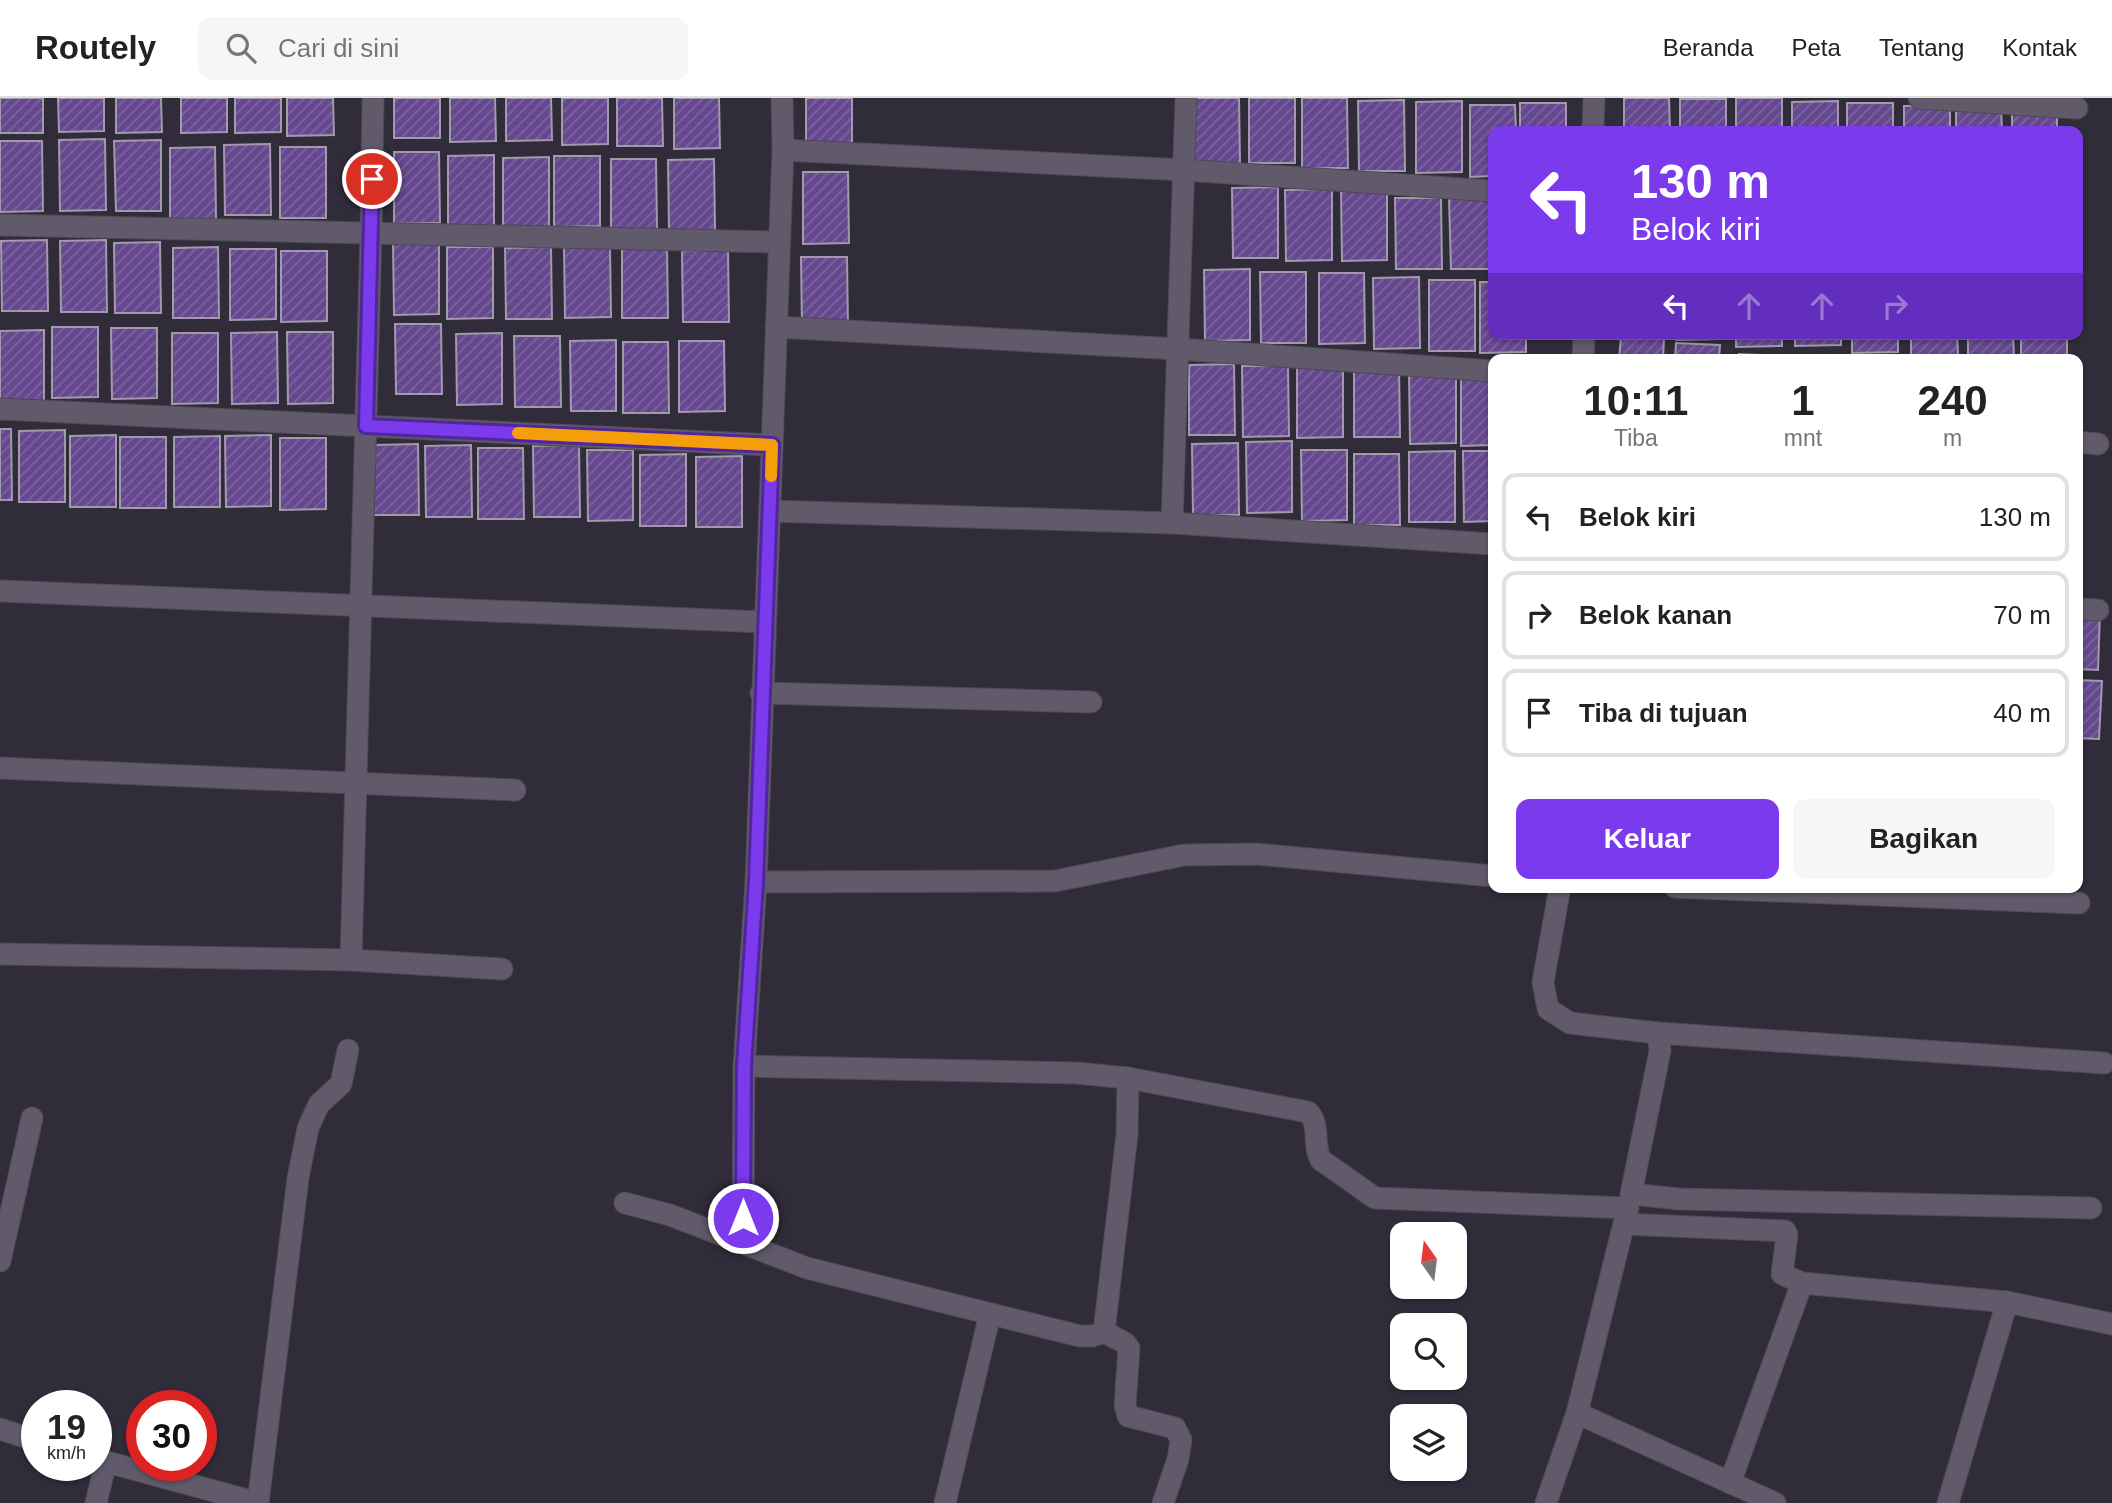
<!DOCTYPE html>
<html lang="id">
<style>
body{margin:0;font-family:Helvetica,sans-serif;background:#f6f6f6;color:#222;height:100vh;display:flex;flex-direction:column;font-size:26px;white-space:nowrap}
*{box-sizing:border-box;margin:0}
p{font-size:23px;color:#767676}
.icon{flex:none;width:38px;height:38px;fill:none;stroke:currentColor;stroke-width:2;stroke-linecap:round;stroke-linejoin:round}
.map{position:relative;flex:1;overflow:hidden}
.side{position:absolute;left:1488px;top:256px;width:595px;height:539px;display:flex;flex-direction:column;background:#fff;border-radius:14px;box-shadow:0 2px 5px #0004}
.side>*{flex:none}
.guide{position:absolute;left:1488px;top:28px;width:595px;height:214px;border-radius:14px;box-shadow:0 2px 5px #0004;background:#7c3aed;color:#fff;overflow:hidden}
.needle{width:46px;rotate:346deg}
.tools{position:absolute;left:1390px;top:1124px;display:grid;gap:14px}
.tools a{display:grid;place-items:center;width:77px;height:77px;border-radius:14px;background:#fff;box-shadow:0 2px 5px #0004;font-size:35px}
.speed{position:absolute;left:21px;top:1292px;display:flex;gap:14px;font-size:35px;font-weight:700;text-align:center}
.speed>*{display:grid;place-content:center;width:91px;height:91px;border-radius:50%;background:#fff;box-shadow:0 2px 5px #0004;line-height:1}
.speed small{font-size:18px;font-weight:400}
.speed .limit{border:10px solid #d22;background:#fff;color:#111}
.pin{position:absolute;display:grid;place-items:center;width:60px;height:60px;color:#fff;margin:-30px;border:4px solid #fff;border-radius:50%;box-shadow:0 2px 7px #0007}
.me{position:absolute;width:77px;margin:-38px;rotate:0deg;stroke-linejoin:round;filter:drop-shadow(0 0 5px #0008)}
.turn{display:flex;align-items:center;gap:24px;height:147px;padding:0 28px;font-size:32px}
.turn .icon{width:91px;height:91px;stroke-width:2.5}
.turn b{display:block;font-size:49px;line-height:60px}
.lanes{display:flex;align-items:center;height:66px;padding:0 28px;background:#0003;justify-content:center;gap:35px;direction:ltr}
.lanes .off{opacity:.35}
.eta{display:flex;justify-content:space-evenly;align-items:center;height:119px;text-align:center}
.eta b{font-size:42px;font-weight:600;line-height:49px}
.cta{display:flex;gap:14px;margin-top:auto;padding:14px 28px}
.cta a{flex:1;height:80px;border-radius:14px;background:#7c3aed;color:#fff;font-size:28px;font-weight:600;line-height:80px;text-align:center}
.cta a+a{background:#f6f6f6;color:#222}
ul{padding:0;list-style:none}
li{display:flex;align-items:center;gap:21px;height:88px;margin:0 14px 10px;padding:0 14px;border:4px solid #e0e0e0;border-radius:14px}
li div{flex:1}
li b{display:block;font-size:26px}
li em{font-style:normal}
header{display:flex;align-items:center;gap:42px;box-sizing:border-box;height:98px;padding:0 35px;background:#fff;border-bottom:2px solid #e0e0e0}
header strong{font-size:33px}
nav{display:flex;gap:38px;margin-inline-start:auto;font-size:24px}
.search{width:490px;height:63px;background:#f6f6f6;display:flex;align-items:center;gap:18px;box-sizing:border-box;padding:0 24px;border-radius:14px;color:#767676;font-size:26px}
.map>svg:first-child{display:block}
.building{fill:url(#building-hatch);stroke:#a09aab;stroke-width:2}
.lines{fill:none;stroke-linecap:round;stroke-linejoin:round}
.minor-casing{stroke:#4c4954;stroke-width:23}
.minor{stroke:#605a6a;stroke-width:21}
.route-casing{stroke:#51269a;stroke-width:18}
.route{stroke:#7c3aed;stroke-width:12}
.slow{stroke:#f59e0b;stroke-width:12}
</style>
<header>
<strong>Routely</strong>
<div class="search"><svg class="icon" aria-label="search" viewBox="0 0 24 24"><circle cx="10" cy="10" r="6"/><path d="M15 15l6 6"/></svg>Cari di sini</div>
<nav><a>Beranda</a><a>Peta</a><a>Tentang</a><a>Kontak</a></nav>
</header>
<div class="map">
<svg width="2112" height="1405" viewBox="0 0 2112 1405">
<defs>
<pattern id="building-hatch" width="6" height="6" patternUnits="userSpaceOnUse" patternTransform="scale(1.75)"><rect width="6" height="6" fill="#66488f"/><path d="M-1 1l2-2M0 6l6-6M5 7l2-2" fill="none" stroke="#7c63a0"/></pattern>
</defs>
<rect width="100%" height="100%" fill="#302c39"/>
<!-- building -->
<g class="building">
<rect x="0" y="0" width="43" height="35"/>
<polygon points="58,0 104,0 104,33 59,34"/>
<polygon points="116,0 161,0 162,34 116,35"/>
<polygon points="181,0 227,0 227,34 181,35"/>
<polygon points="235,0 281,0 281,34 235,35"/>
<polygon points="287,0 333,0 334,37 287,38"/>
<rect x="394" y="0" width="46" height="40"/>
<polygon points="450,0 495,0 496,43 450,44"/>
<polygon points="506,0 551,0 552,42 506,43"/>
<polygon points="562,0 608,0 608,46 562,47"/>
<polygon points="617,0 662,0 663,48 617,48"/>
<polygon points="674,0 719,0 720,50 674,51"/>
<polygon points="806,0 852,0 852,51 806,52"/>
<polygon points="1193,0 1239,0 1240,65 1194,66"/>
<rect x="1249" y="0" width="46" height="65"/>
<polygon points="1302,0 1347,0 1348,70 1302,70"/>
<polygon points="1624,0 1669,0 1670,33 1624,33"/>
<rect x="1736" y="0" width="46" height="33"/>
<rect x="1680" y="1" width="46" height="32"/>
<polygon points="1404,2 1405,73 1359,73 1358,3"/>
<polygon points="1462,3 1462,74 1416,75 1416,4"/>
<polygon points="1838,3 1838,33 1792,33 1792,4"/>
<rect x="1520" y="5" width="46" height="28"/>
<rect x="1847" y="5" width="46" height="28"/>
<polygon points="1470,7 1515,7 1516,33 1493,33 1493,78 1470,79"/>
<rect x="1904" y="8" width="46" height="25"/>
<polygon points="2001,9 2002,33 1956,33 1956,10"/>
<rect x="2012" y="12" width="45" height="21"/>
<polygon points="105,41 106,112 60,113 59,42"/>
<polygon points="161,42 161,113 116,113 114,43"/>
<polygon points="0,43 42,43 43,113 0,114"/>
<polygon points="270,46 271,117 225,117 224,47"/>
<polygon points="215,49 216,121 170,121 170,50"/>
<rect x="280" y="49" width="46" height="71"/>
<polygon points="394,54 439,54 440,125 394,125"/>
<polygon points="494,57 494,128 448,128 448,58"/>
<polygon points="554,58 600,58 600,128 554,129"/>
<polygon points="549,59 549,130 503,131 503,60"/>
<polygon points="611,61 656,61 657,131 611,132"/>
<polygon points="714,61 715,132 669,132 668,62"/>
<polygon points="803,74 848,74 849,145 803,146"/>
<polygon points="1278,89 1278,160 1233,160 1232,90"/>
<polygon points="1332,91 1332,162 1286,163 1285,92"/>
<polygon points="1387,91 1387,162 1342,163 1341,92"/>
<polygon points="1395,100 1441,100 1442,171 1396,171"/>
<polygon points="1449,100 1493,100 1493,171 1451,171"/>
<polygon points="47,142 48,213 2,213 1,143"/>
<polygon points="106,142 107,214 61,214 60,143"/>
<polygon points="160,144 161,215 115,215 114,145"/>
<polygon points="393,146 439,146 439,216 394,217"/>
<polygon points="218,149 219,220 173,220 173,150"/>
<polygon points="447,149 493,149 493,220 447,221"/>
<polygon points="551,149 552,221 506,221 505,150"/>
<polygon points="564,149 610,149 611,219 565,220"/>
<polygon points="622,149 667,149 668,220 622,220"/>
<polygon points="230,151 276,151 276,221 230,222"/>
<polygon points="281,153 327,153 327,223 281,224"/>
<polygon points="682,153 728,153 729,224 683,224"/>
<polygon points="801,159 847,159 848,230 802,230"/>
<polygon points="1250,171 1250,242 1205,243 1204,172"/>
<polygon points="1260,174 1306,174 1306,245 1261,245"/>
<polygon points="1319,175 1364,175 1365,245 1319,246"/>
<polygon points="1419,179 1420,250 1374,251 1373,180"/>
<rect x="1429" y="182" width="46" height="71"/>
<polygon points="1480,184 1493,184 1493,236 1526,236 1526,254 1480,255"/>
<polygon points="395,226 441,226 442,296 396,296"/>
<polygon points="52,229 98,229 98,299 52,300"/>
<polygon points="111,230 157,230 157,300 112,301"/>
<polygon points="44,232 44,303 0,304 0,233"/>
<polygon points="277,234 278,305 232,306 231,235"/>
<polygon points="287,234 333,234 333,305 288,306"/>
<polygon points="172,235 218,235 218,305 172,306"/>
<polygon points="502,235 502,306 457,307 456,236"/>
<polygon points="1676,236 1722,236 1722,241 1676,242"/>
<polygon points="1736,236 1782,236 1782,248 1736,249"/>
<polygon points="1795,236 1841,236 1841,247 1795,248"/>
<polygon points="1852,236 1898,236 1898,254 1852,255"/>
<polygon points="1911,236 1957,236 1958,257 1911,258"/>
<polygon points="1968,236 2013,236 2014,259 1968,260"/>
<rect x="2021" y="236" width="46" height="25"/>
<polygon points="514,238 560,238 561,309 515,309"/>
<polygon points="1621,239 1664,241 1663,261 1619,261"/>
<polygon points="616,242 616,313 571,313 570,243"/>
<polygon points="679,243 724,243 725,313 679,314"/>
<polygon points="623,244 668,244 669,315 623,315"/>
<polygon points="1676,245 1720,247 1719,261 1675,261"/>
<polygon points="1739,256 1782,258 1782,261 1738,261"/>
<polygon points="1234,266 1235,337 1189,337 1189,267"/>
<polygon points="1242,268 1288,268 1289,338 1243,339"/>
<polygon points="1399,268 1400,339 1354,339 1354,269"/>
<polygon points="1297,269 1343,269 1343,339 1297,340"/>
<polygon points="1456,274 1456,345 1410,346 1409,275"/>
<polygon points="1461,277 1493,277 1493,347 1461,348"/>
<polygon points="0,331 11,331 12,402 0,402"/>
<polygon points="65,332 65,404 19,404 19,333"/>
<polygon points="116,337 116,409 70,409 70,338"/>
<polygon points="271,337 271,408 226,409 225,338"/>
<polygon points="220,338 220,409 174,409 174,339"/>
<rect x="120" y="339" width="46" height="71"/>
<polygon points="280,340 326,340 326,411 280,412"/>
<polygon points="1292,343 1292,414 1247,415 1246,344"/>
<polygon points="1238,345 1239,417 1193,417 1192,346"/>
<polygon points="418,346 419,417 373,417 373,347"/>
<polygon points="471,347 472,419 426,419 425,348"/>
<polygon points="579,347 580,419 534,419 533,348"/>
<polygon points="478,350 523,350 524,421 478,421"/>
<polygon points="587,352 633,352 633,422 588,423"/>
<polygon points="1301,352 1347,352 1347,422 1302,423"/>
<polygon points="1455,353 1455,424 1409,424 1409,354"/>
<polygon points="1463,353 1493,353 1493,423 1464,424"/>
<polygon points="686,356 686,428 640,428 640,357"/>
<polygon points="1354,356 1399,356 1400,427 1354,427"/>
<polygon points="742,358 742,429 696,429 696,359"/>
<polygon points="2077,513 2100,514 2098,572 2077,571"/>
<polygon points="2077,582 2102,583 2099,641 2077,640"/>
</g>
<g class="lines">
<!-- minor casing -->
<g class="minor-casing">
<g id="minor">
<polyline points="1919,0 2077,10"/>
<polyline points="1593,33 1594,0"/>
<polyline points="783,52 1184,72 1493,93"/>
<polyline points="0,127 779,144"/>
<polyline points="776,229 1178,251 1493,273"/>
<polyline points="1583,261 1584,236"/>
<polyline points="0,311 772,347"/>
<polyline points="2077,344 2098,346"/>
<polyline points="770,413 1172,425 1493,446"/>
<polyline points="1172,425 1186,0"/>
<polyline points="0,493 765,524"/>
<polyline points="2077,511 2098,512"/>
<polyline points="761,595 1091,604"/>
<polyline points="0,670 515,692"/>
<polyline points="756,784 1055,783 1184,757 1256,756 1493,778"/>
<polyline points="1560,789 1543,884 1548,911 1570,925 1658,935 2104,965"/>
<polyline points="1675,789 2079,805"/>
<polyline points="0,856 351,862 502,871"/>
<polyline points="351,862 371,135 373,0"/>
<polyline points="1658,935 1660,953 1631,1096 1679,1101 2091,1110"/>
<polyline points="744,968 1076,975 1128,980 1127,1037 1104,1234"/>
<path d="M1128,980l180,34c13,13 4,33 13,48l54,38 253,10"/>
<polyline points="625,1105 670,1117 807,1170 1080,1238 1093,1238 1104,1234"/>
<polyline points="1624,1126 1785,1133 1787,1137 1782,1176 1802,1185"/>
<polyline points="743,1145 744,968 756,784 783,52 782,0"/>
<polyline points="0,1163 32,1020"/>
<polyline points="1104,1234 1125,1245 1129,1250 1125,1307 1128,1318 1175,1330 1181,1342 1178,1361 1163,1405"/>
<polyline points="1577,1315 1627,1113"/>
<polyline points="0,1331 37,1343"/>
<polyline points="96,1361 258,1405"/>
<polyline points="1730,1385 1802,1185 2007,1204 2112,1226"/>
<polyline points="96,1405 106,1364"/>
<polyline points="258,1405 298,1080 308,1030 319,1006 341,986 348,952"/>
<polyline points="945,1405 990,1216"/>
<polyline points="1546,1405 1577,1315 1775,1405"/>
<polyline points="1948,1405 2007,1204"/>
</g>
</g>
<!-- minor -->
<use href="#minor" class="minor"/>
</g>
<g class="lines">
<!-- route casing -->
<g class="route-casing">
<polyline id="route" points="372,81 366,328 772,347 756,784 744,968 743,1120"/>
</g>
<!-- route -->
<use href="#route" class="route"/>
<!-- slow -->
<polyline class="slow" points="518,335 772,347 771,378"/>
</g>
</svg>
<div class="tools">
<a><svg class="needle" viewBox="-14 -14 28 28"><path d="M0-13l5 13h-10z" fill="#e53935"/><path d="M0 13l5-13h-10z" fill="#767676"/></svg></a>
<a><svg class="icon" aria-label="search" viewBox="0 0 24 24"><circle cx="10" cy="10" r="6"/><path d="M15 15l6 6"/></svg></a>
<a><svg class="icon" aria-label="layers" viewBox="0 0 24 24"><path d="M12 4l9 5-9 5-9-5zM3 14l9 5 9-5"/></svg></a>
</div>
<div class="speed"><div>19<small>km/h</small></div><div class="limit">30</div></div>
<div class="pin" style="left:372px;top:81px;background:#d93025"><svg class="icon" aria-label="arrive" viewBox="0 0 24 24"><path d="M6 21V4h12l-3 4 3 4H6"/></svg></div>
<svg class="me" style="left:743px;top:1120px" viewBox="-20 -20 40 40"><circle r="17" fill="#7c3aed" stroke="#fff" stroke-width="3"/><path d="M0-11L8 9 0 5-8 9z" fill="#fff"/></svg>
<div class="guide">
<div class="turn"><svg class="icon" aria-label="left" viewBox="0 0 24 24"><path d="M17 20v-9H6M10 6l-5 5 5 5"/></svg><div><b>130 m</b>Belok kiri</div></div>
<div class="lanes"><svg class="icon" aria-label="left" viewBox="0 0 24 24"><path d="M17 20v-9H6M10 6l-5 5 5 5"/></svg><svg class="icon off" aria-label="ahead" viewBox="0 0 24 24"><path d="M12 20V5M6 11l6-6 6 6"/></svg><svg class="icon off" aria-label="ahead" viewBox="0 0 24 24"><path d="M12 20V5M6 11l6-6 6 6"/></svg><svg class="icon off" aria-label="right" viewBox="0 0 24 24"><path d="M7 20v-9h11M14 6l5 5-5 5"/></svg></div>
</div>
<section class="side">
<div class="eta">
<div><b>10:11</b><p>Tiba</p></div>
<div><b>1</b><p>mnt</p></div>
<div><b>240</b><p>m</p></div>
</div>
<ul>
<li><svg class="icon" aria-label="left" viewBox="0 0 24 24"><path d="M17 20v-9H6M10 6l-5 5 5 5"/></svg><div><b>Belok kiri</b></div><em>130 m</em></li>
<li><svg class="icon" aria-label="right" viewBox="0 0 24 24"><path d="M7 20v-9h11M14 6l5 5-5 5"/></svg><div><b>Belok kanan</b></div><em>70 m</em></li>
<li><svg class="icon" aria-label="arrive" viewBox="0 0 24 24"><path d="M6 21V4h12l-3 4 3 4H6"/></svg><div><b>Tiba di tujuan</b></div><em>40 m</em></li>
</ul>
<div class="cta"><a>Keluar</a><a>Bagikan</a></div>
</section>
</div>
